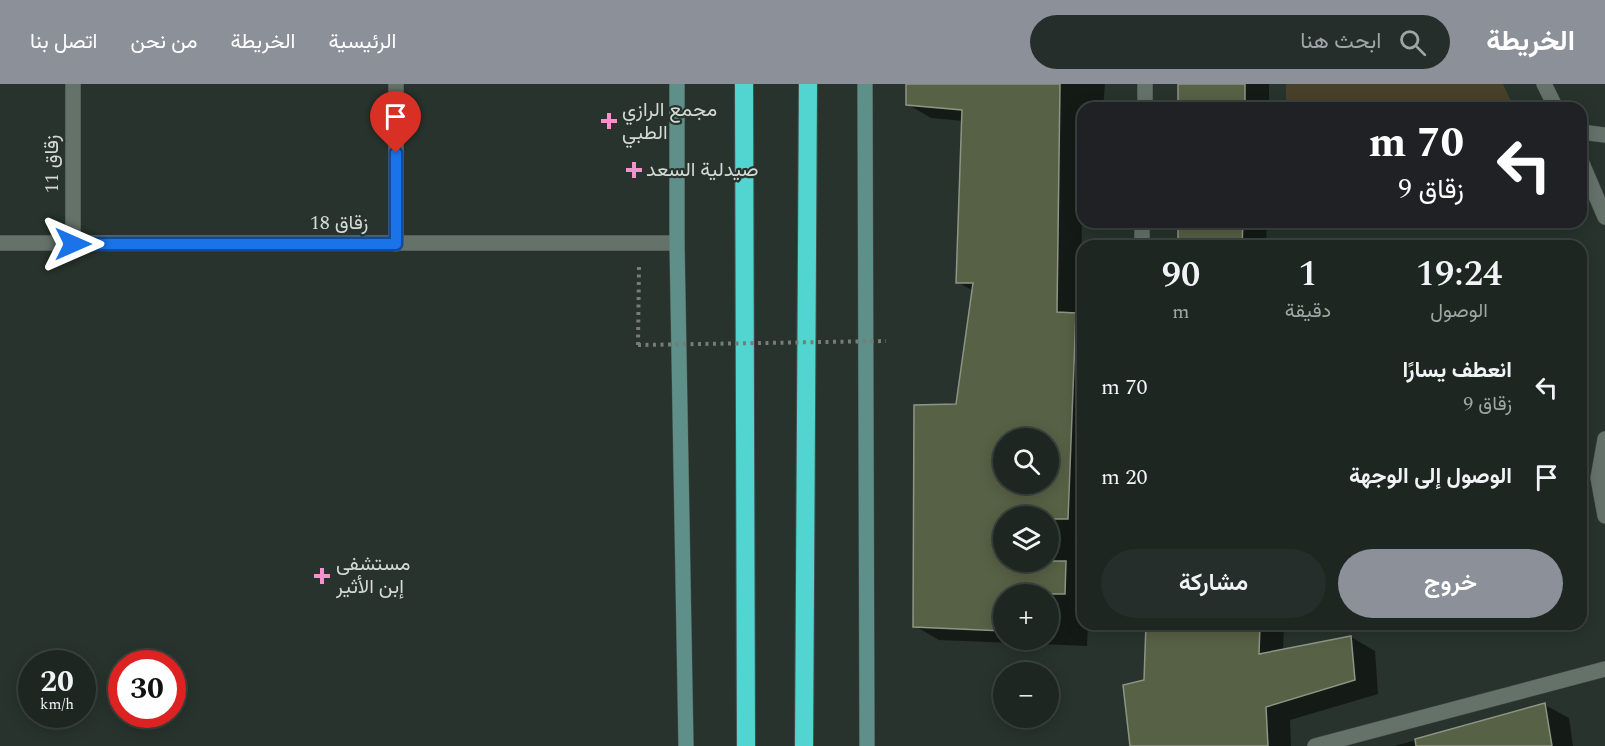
<!DOCTYPE html>
<html lang="ar">
<meta charset="utf-8">
<style>
body{margin:0;font-family:Spectral,Vazirmatn,serif;background:#252e2a;color:#f1f3f6;direction:rtl;height:100vh;display:flex;flex-direction:column;font-size:22px;white-space:nowrap}
*{box-sizing:border-box;margin:0}
p{font-size:20px;color:#a0a5a5}
.icon{flex:none;width:33px;height:33px;fill:none;stroke:currentColor;stroke-width:2;stroke-linecap:round;stroke-linejoin:round}
.map{position:relative;flex:1;overflow:hidden;direction:ltr}
.details{position:absolute;left:1077px;top:156px;width:510px;height:390px;display:flex;flex-direction:column;background:#1d2621;border-radius:18px;box-shadow:0 3px 15px #0003,0 0 0 2px #3b433f;direction:rtl}
.details>*{flex:none}
.guide{position:absolute;left:1077px;top:18px;width:510px;height:126px;border-radius:18px;box-shadow:0 3px 15px #0003,0 0 0 2px #3b433f;direction:rtl;background:#202124;color:#fff;overflow:hidden}
.tools{position:absolute;left:993px;top:344px;display:grid;gap:12px}
.tools a{display:grid;place-items:center;width:66px;height:66px;border-radius:50%;background:#1d2621;box-shadow:0 3px 15px #0003,0 0 0 2px #3b433f;font-size:30px}
.speed{position:absolute;left:18px;top:566px;display:flex;gap:12px;font-size:30px;font-weight:700;text-align:center}
.speed>*{display:grid;place-content:center;width:78px;height:78px;border-radius:50%;background:#1d2621;box-shadow:0 3px 15px #0003,0 0 0 2px #3b433f;line-height:1}
.speed small{font-size:15px;font-weight:400}
.speed .limit{border:9px solid #d22;background:#fff;color:#111}
.pin{position:absolute;display:grid;place-items:center;width:51px;height:51px;color:#fff;margin:-62px -26px;border-radius:50% 50% 50% 0;rotate:-45deg;box-shadow:0 0 6px #0007}
.pin .icon{rotate:45deg}
.me{position:absolute;width:66px;margin:-33px;rotate:90deg;stroke-linejoin:round;filter:drop-shadow(0 0 4px #0008)}
.turn{display:flex;align-items:center;gap:21px;height:126px;padding:0 24px;font-size:27px}
.turn .icon{width:78px;height:78px;stroke-width:2.5}
.turn b{display:block;font-size:42px;line-height:51px}
.eta{display:flex;justify-content:space-evenly;align-items:center;height:102px;text-align:center}
.eta b{font-size:36px;font-weight:600;line-height:42px}
.button{display:flex;gap:12px;margin-top:auto;padding:12px 24px}
.button a{flex:1;height:69px;border-radius:36px;background:#8c9099;color:#fff;font-size:24px;font-weight:600;line-height:69px;text-align:center}
.button a+a{background:#252e2a;color:#f1f3f6}
ul{padding:0;list-style:none}
li{display:flex;align-items:center;gap:18px;height:90px;padding:0 24px}
li div{flex:1}
li b{display:block;font-size:22px}
li em{font-style:normal}
header{display:flex;align-items:center;gap:36px;box-sizing:border-box;height:84px;padding:0 30px;background:#8c9099;color:#fff}
header strong{font-size:28px}
nav{display:flex;gap:33px;margin-inline-start:auto;font-size:21px}
.search{width:420px;height:54px;background:#252e2a;display:flex;align-items:center;gap:15px;box-sizing:border-box;padding:0 21px;border-radius:33px;color:#a0a5a5;font-size:22px}
.map>svg:first-child{display:block}
.green{fill:#494029}
.shadow{fill:#0007;fill-rule:evenodd}
.building{fill:#576145;stroke:#8f9486;stroke-width:1.5;fill-rule:evenodd}
.lines{fill:none;stroke-linecap:round;stroke-linejoin:round}
.lane-casing{stroke:#47504a;stroke-width:16}
.street-casing{stroke:#47504a;stroke-width:16}
.secondary-casing{stroke:#47504a;stroke-width:16}
.highway-casing{stroke:#47504a;stroke-width:20}
.path{stroke:#747d77;stroke-width:4;stroke-dasharray:3 4.5;stroke-linecap:butt}
.lane{stroke:#65726a;stroke-width:15}
.street{stroke:#65726a;stroke-width:15}
.secondary{stroke:#5f8f89;stroke-width:15}
.highway{stroke:#52d4d0;stroke-width:18}
.path-bridge{stroke:#747d77;stroke-width:4;stroke-dasharray:3 4.5;stroke-linecap:butt}
.route-casing{stroke:#114b97;stroke-width:15}
.route{stroke:#1a73e8;stroke-width:10}
.poi-dot{fill:#f890cc;stroke:#27332c;stroke-width:2}
.labels{text-anchor:middle;dominant-baseline:central;stroke-width:4.5;stroke-linejoin:round;paint-order:stroke}
.poi-label{font-size:20px;fill:#d3dad5;stroke:#27332c;text-anchor:start}
.street-label{font-size:20px;fill:#d3dad5;stroke:#27332c}
</style>
<header>
<strong>الخريطة</strong>
<div class="search"><svg class="icon" aria-label="search" viewBox="0 0 24 24"><circle cx="10" cy="10" r="6"/><path d="M15 15l6 6"/></svg>ابحث هنا</div>
<nav><a>الرئيسية</a><a>الخريطة</a><a>من نحن</a><a>اتصل بنا</a></nav>
</header>
<div class="map">
<svg width="1605" height="662" viewBox="0 0 1605 662">
<rect width="100%" height="100%" fill="#27332c"/>
<!-- green -->
<polygon class="green" points="1286,0 1503,0 1514,24 1286,24"/>
<!-- shadow -->
<g class="shadow">
<path d="M907,0h198l-2,24h-20l-2,210 2,1v305h5l-1,22 -148,-6 -24,-14 42,-221 17,-114 -17,-9 7,-161 -33,-3 -24,-14zM1004,354h44v45h-44zM1004,432h44v45h-44zM1004,510h44v45h-44z"/>
<rect x="1180" y="0" width="89" height="24"/>
<polygon points="1180,138 1267,138 1266,162 1180,162"/>
<polygon points="1148,540 1284,540 1283,567 1351,553 1375,567 1378,610 1290,636 1291,662 1131,662 1145,597"/>
<polygon points="1545,621 1569,634 1573,662 1394,662"/>
</g>
<!-- building -->
<g class="building">
<path d="M906,0h154l-3,228 19,1 -8,206h-20v-3h-44v45h62l-1,33h-61v37l-91,-4 1,-222 42,-1 17,-121h-17l6,-173 -56,-5zM1004,354h44v45h-44z"/>
<rect x="1178" y="0" width="67" height="24"/>
<polygon points="1178,138 1243,138 1242,162 1178,162"/>
<polygon points="1146,540 1260,540 1259,570 1351,552 1355,596 1266,623 1268,662 1130,662 1123,601 1144,596"/>
<polygon points="1545,619 1552,662 1416,662 1415,655"/>
</g>
<g class="lines">
<!-- lane casing -->
<g class="lane-casing">
<g id="lane">
<polyline points="1544,0 1556,24"/>
<polyline points="1145,24 1145,0"/>
<polyline points="1581,48 1605,51"/>
<polyline points="1581,77 1605,133"/>
<polyline points="1142,162 1142,138"/>
<polyline points="1605,355 1598,394 1605,432"/>
<polyline points="1315,662 1605,585"/>
</g>
</g>
<!-- street casing -->
<g class="street-casing">
<g id="street">
<polyline points="396,0 396,160"/>
<polyline points="0,159 677,159"/>
<polyline points="73,160 73,0"/>
</g>
</g>
<!-- secondary casing -->
<g class="secondary-casing">
<g id="secondary">
<polyline points="677,0 677,159 686,662"/>
<polyline points="865,0 867,662"/>
</g>
</g>
<!-- highway casing -->
<g class="highway-casing">
<g id="highway">
<polyline points="744,0 746,662"/>
<polyline points="804,662 808,0"/>
</g>
</g>
<!-- path -->
<polyline class="path" points="638,261 639,181"/>
<!-- lane -->
<use href="#lane" class="lane"/>
<!-- street -->
<use href="#street" class="street"/>
<!-- secondary -->
<use href="#secondary" class="secondary"/>
<!-- highway -->
<use href="#highway" class="highway"/>
<!-- path-bridge -->
<polyline class="path-bridge" points="638,261 886,257"/>
</g>
<g class="lines">
<!-- route casing -->
<g class="route-casing">
<polyline id="route" points="73,160 396,160 396,69"/>
</g>
<!-- route -->
<use href="#route" class="route"/>
</g>
<!-- markers -->
<g class="poi-dot">
<path d="M606 28h6v6h6v6h-6v6h-6v-6h-6v-6h6z"/>
<path d="M631 77h6v6h6v6h-6v6h-6v-6h-6v-6h6z"/>
<path d="M319 483h6v6h6v6h-6v6h-6v-6h-6v-6h6z"/>
</g>
<g class="labels">
<!-- poi labels -->
<g class="poi-label">
<text x="622" y="26">مجمع الرازي<tspan x="622" dy="23">الطبي</tspan></text>
<text x="646" y="86">صيدلية السعد</text>
<text x="336" y="480">مستشفى<tspan x="336" dy="23">إبن الأثير</tspan></text>
</g>
<!-- street labels -->
<g class="street-label">
<text transform="translate(52 80) rotate(-90)">زقاق 11</text>
<text x="339" y="139">زقاق 18</text>
</g>
</g>
</svg>
<div class="tools">
<a><svg class="icon" aria-label="search" viewBox="0 0 24 24"><circle cx="10" cy="10" r="6"/><path d="M15 15l6 6"/></svg></a>
<a><svg class="icon" aria-label="layers" viewBox="0 0 24 24"><path d="M12 4l9 5-9 5-9-5zM3 14l9 5 9-5"/></svg></a>
<a>+</a>
<a>−</a>
</div>
<div class="speed"><div>20<small>km/h</small></div><div class="limit">30</div></div>
<div class="pin" style="left:396px;top:69px;background:#d93025"><svg class="icon" aria-label="arrive" viewBox="0 0 24 24"><path d="M6 21V4h12l-3 4 3 4H6"/></svg></div>
<svg class="me" style="left:73px;top:160px" viewBox="-20 -20 40 40"><path d="M0-17L14 15 0 8-14 15z" fill="#1a73e8" stroke="#fff" stroke-width="4"/></svg>
<div class="guide">
<div class="turn"><svg class="icon" aria-label="left" viewBox="0 0 24 24"><path d="M17 20v-9H6M10 6l-5 5 5 5"/></svg><div><b>70 m</b>زقاق 9</div></div>
</div>
<section class="details">
<div class="eta">
<div><b>19:24</b><p>الوصول</p></div>
<div><b>1</b><p>دقيقة</p></div>
<div><b>90</b><p>m</p></div>
</div>
<ul>
<li><svg class="icon" aria-label="left" viewBox="0 0 24 24"><path d="M17 20v-9H6M10 6l-5 5 5 5"/></svg><div><b>انعطف يسارًا</b><p>زقاق 9</p></div><em>70 m</em></li>
<li><svg class="icon" aria-label="arrive" viewBox="0 0 24 24"><path d="M6 21V4h12l-3 4 3 4H6"/></svg><div><b>الوصول إلى الوجهة</b></div><em>20 m</em></li>
</ul>
<div class="button"><a>خروج</a><a>مشاركة</a></div>
</section>
</div>
